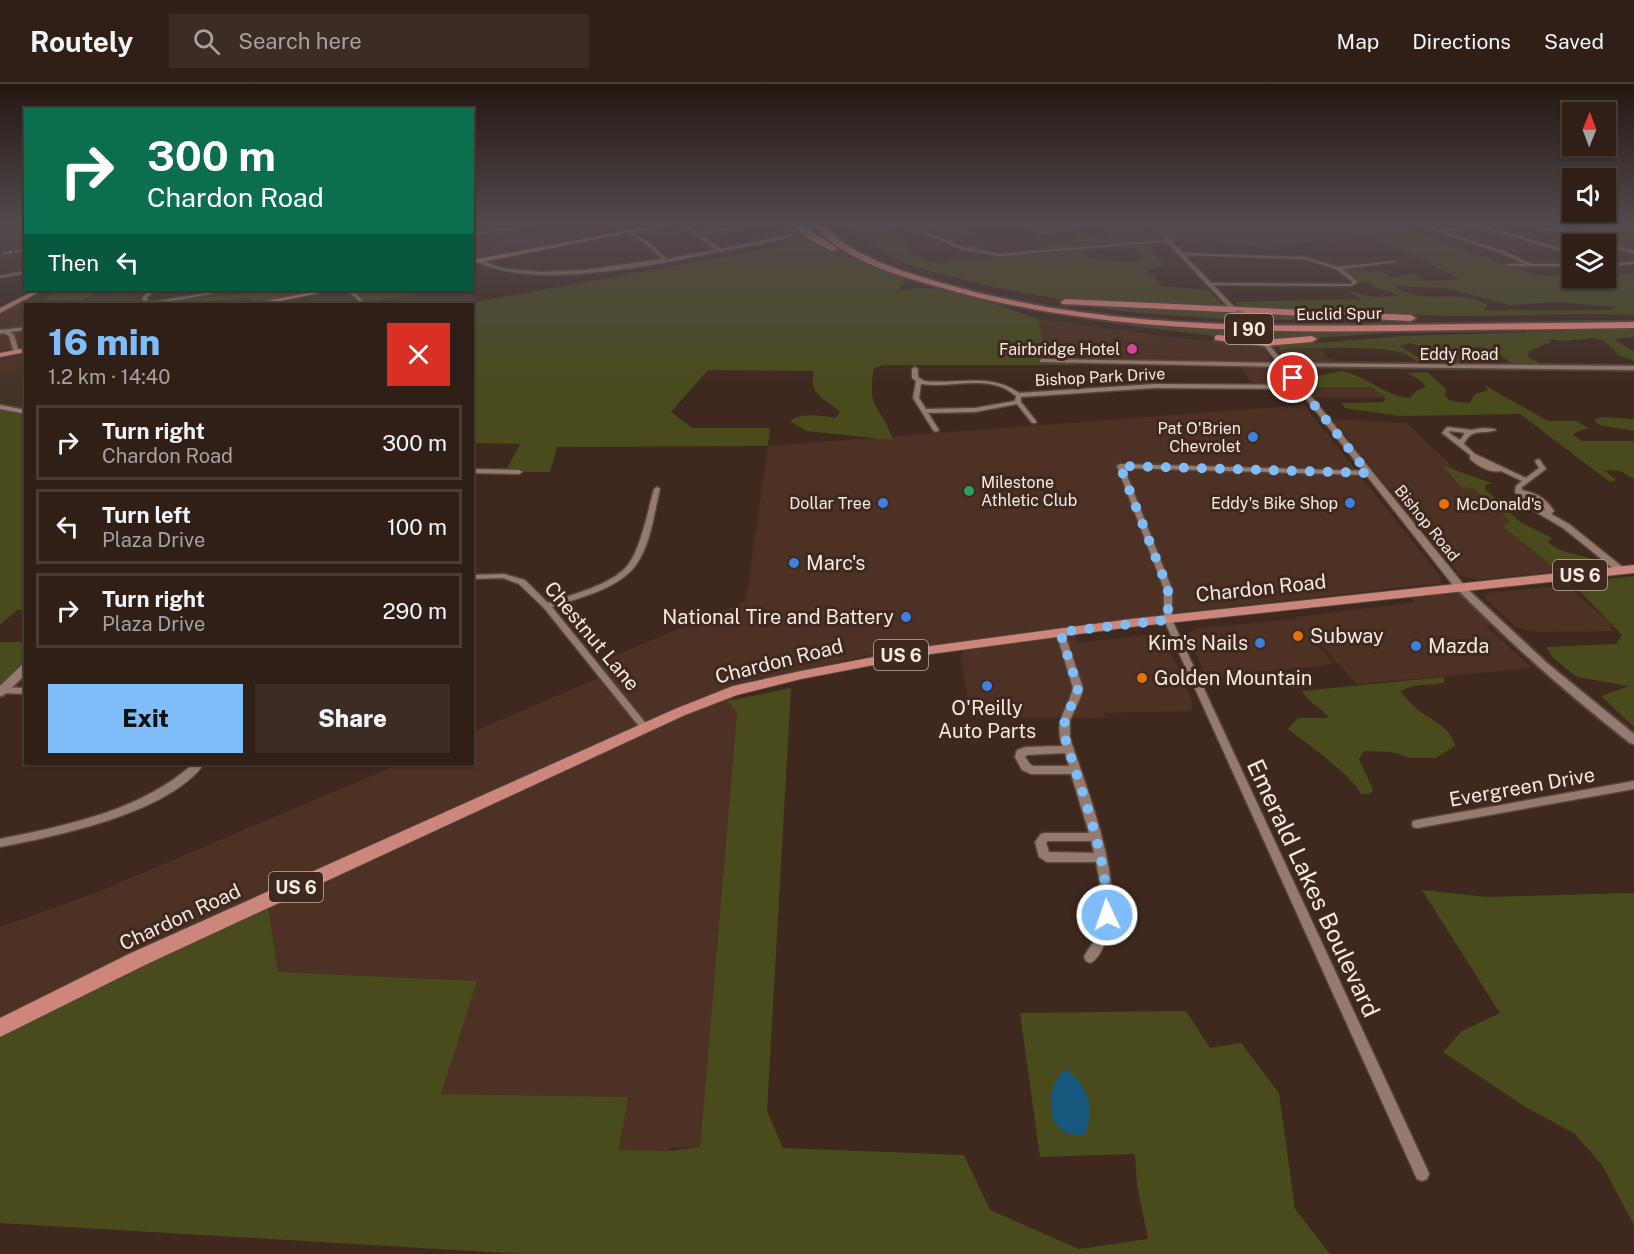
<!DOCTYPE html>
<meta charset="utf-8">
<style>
body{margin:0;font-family:"Public Sans",sans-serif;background:#3b2c24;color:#f1f3f6;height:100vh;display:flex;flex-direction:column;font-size:22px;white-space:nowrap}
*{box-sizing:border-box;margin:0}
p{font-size:20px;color:#a7a2a1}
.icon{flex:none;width:33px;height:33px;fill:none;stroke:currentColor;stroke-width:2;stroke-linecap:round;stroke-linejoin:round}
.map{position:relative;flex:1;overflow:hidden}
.panel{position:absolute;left:24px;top:219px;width:450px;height:462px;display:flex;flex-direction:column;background:#2f1f17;border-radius:0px;box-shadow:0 2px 4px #0004,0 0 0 2px #4a3d36}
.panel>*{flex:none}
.banner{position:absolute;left:24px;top:24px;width:450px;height:183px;border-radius:0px;box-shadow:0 2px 4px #0004,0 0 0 2px #4a3d36;background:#0b6e4f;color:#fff;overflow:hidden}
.needle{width:39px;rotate:1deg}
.fabs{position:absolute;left:1562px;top:18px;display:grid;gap:12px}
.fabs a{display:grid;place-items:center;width:54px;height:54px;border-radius:0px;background:#2f1f17;box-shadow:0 2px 4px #0004,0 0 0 2px #4a3d36;font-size:30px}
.pin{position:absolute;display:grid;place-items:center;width:51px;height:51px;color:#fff;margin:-26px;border:3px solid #fff;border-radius:50%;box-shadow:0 2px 6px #0007}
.me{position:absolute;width:66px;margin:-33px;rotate:357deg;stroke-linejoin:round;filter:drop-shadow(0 0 4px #0008)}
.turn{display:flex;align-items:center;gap:21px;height:126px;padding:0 24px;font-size:27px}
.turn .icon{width:78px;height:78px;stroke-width:2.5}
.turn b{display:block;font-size:42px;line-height:51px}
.then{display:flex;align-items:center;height:57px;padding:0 24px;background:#0003;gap:12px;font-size:22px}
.round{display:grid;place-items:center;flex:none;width:63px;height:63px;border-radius:0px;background:#3b2c24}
.headline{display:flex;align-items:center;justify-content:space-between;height:102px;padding:0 24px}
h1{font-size:36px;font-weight:800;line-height:45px;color:#7ebdf9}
.button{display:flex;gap:12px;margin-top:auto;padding:12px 24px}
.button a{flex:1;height:69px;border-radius:0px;background:#7ebdf9;color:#111;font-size:24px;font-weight:800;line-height:69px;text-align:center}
.button a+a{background:#3b2c24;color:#f1f3f6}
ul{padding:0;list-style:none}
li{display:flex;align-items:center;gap:18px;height:75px;margin:0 12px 9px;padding:0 12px;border:3px solid #4a3d36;border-radius:0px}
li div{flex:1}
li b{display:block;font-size:22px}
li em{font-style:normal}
header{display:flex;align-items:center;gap:36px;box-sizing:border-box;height:84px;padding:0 30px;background:#2f1f17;border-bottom:2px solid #4a3d36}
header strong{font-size:28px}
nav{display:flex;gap:33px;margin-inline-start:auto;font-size:21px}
.search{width:420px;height:54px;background:#3b2c24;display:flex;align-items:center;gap:15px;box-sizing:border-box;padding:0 21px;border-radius:0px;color:#a7a2a1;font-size:22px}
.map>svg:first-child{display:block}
.built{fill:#4d3124}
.industrial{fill:#423327}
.education{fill:#3e3525}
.green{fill:#494b1c}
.water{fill:#16577d}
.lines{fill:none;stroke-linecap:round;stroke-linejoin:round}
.minor-casing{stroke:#57453c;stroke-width:3}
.tertiary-casing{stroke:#57453c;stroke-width:4}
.secondary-casing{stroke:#57453c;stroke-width:3}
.primary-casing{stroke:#57453c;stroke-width:2}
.motorway-casing{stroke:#57453c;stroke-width:4}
.minor{fill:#957b6f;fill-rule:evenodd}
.tertiary{fill:#957b6f;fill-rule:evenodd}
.secondary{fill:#957b6f;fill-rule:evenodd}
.primary{fill:#cd867b;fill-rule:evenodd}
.motorway{fill:#f28d83;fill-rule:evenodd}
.rail-casing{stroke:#c4b3ab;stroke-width:2}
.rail{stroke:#3f291f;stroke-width:1.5;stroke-dasharray:3;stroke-linecap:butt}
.secondary-bridge-casing{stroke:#57453c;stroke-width:9;stroke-linecap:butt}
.secondary-bridge{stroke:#957b6f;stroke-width:8}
.route{stroke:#7ebdf9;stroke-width:10;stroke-dasharray:0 18}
.hotel-dot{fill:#d1479c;stroke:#3f291f;stroke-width:2}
.shop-dot{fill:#3f7fe0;stroke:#3f291f;stroke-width:2}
.leisure-dot{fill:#2e9e5b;stroke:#3f291f;stroke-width:2}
.food-dot{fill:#e8710a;stroke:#3f291f;stroke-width:2}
.labels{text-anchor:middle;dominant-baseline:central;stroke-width:6;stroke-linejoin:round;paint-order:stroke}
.far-street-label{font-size:16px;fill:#f7e8e2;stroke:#3f291f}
.far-poi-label{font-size:16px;fill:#f7e8e2;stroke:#3f291f;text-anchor:end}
.shield{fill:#3f291f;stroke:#c0afa8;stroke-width:1.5}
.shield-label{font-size:18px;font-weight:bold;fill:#f7e8e2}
.poi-label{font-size:20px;fill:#f7e8e2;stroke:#3f291f;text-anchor:start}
.street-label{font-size:20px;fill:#f7e8e2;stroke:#3f291f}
.near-street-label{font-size:24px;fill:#f7e8e2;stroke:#3f291f}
</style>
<header>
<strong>Routely</strong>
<div class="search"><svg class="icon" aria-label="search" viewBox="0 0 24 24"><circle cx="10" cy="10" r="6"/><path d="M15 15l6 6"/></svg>Search here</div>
<nav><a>Map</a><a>Directions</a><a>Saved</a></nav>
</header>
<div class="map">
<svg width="1634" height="1170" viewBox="0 0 1634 1170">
<rect width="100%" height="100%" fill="#3f291f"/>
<!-- built -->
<g class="built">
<polygon points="596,137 732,137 716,140 718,143 640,154 628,148 473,178 473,164 482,162 480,160 513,154 509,152"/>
<polygon points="230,206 273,206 247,210 252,220 149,220"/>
<polygon points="144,214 145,220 26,220 25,266 0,271 0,227 16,218 105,218"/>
<polygon points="1038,235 1178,254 1263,262 1285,299 1252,299 1239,282 1089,281 1048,278"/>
<polygon points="1320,264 1336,281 1288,279 1277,265"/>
<polygon points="25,269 25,287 0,293 0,274"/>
<polygon points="1306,303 1371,303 1386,314 1312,313"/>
<polygon points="1304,321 1441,493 1440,499 1193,527 882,568 734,603 732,621 737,628 700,1064 670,1064 669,1067 619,1067 628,1013 440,1010 476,897 278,888 267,817 0,944 0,843 98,808 399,680 472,680 473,648 603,592 594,580 746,517 768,362"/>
<polygon points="1332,335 1407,339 1562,487 1478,496 1460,491"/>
<polygon points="1567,501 1609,538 1613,547 1543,548 1527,546 1514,542 1483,512 1489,509"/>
<polygon points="1461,505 1495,541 1486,542 1532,584 1357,600 1318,557 1315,558 1334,580 1232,592 1205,590 1187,549 1198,544 1298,535 1297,533 1415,518 1407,510"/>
<polygon points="1153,550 1174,574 1193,621 1191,627 1104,629 1106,634 971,633 961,573 965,564 1075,552 1078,559"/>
</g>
<!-- industrial -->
<g class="industrial">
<polygon points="0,137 25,137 25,176 3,176 0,174"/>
<polygon points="332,206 465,206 480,217 464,220 255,220"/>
<polygon points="25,287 25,328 0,323 0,293"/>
</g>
<!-- education -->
<polygon class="education" points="40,206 153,206 144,214 105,218 16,218"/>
<!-- green -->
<g class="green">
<path d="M776,137h11l18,16 103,44 -11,9c9,1 18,-2 27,-2 38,2 78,19 114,31l10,43 35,3h-198l-11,3c-8,43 7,36 19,72l-87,-9 -16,-10c13,-9 30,-5 46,-3l4,-6c-15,-14 -32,-16 -26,-41l-106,-1 -37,42 21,16h78l-2,18 -211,1 -7,25h-45l15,-28 -47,-1 -1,-139h-8l321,-58 4,-5 10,-2 -18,-7 2,-5z"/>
<path d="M818,137h4c67,79 317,99 418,103l2,3c-114,-8 -229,-16 -338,-56 -31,-11 -64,-24 -86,-50z"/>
<path d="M839,137h53l22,8 -31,1 20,3c-2,18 24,31 41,30 4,0 8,-3 13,-3 11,-1 22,1 33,0l2,-3 92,-7 3,7 4,2 44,3 6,-2 1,-5 -12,-9 17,-1 18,22 -18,3 15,16 46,4 14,15c-90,5 -182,-4 -269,-28 -23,-6 -49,-12 -69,-24 -15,-9 -29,-23 -45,-32z"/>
<polygon points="900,137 933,137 931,138 986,137 975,141 925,146"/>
<polygon points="987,137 1098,137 1033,148"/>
<path d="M1153,137h231l151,54 70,3v-4h29v35l-75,-7 -50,3 -63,-17 -51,-2c26,21 64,1 92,19l-3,5h126l7,-3 17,3v5l-43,-1 -139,2 -209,-8 -8,-6 126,-3 -17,-10 28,8 27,-1c-9,-6 -19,-5 -28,-11l3,-1 -15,-3 -14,-11 38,2 9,5 22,-3 12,7 34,-2 -51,-26 -38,-15 -110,8 -91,-7z"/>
<polygon points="1548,137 1634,137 1634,159"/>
<polygon points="1131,140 1145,147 1140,152 1158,153 1139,154 1115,161 1052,166 1033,165 1072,156 1085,148 1100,154 1111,154 1103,148 1103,145"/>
<polygon points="952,145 965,146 977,151 955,156 955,160 984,161 993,165 965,164 938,154 937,150 932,147"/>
<polygon points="63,206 92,207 92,211 81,217 43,216"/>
<polygon points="273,206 332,206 255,220 252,220 248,214 190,220 186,216"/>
<polygon points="355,206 435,206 366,219"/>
<polygon points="1054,218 1222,227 1229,228 1236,236 1128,228"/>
<polygon points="1246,229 1402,235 1257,236 1252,236"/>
<polygon points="1058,230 1173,243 1246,247 1253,255 1250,256 1124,241"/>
<polygon points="1634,236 1634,238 1259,243 1256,240"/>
<path d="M1634,245v8l-20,2 20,12v10l-15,-6 -16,-15 -10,-2 -28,3 -15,-2 1,3 -22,9 -1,6 20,10 -32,-1 -22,-15 -14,-4 -22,1 28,18 -34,-1 -17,-14 -25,-8 -10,3 26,16 2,4c-11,-1 -17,-12 -28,-14 -40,-7 -80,-3 -120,-3l-2,-3 126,-10z"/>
<polygon points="1263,247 1412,247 1277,257 1270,255"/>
<path d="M1341,287c26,5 44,25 69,27l6,-7 10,-4 -5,-6 -14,-8 20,-1 19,17 -1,7 6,5 19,2 5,-9 13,-4 -4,-5 64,36h28l13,7 -13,4 -3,3 9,6h52v38l-14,-8 -16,-1 12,10 -6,2 -90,-68 -120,2 -55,-8 -4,-5 42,-1 3,-4 -15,-11h-58l5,-11z"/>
<polygon points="0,323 26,328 25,526 17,526 0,541"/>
<polygon points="1603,333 1634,335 1634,347 1599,341 1594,336"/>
<path d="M1443,382l49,17 -6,2 -1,4 35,33 32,16 -4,4c13,12 34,12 49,19l-2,4 -38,5 -51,-41 -2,-4 6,-4c-12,-12 -25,-21 -37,-33l-12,-1z"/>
<polygon points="1634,492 1634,643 1601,612 1629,602 1577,593 1553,574 1546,563 1616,560 1622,551 1572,499"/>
<polygon points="0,558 26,558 25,583 0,608"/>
<path d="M1444,593v6l-31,3 -13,5c5,6 11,13 17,18 15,12 33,17 38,37l-19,12h-26l-19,-6 -27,-1 -5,8 14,31 -3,4h-9c-9,-19 -55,-51 -73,-65l10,-11h31c-8,-11 -20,-15 -27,-27z"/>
<polygon points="791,604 767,1027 783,1064 964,1071 990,1126 1079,1165 1148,1155 1137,1101 1135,1070 1040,1073 1020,929 1186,927 1210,964 1241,959 1279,1009 1295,1125 1330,1170 523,1170 0,1139 0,944 267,816 278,888 477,897 441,1010 628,1013 619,1066 669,1067 700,1063 737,628 728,617"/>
<polygon points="1422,806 1487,813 1634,809 1634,1141 1602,1081 1575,1050 1524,1022 1443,968 1462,947 1500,929"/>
</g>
<!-- water -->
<path class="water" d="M1065,985c23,15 31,40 19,66 -41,3 -40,-45 -19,-66z"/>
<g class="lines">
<!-- minor casing -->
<g class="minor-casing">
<g id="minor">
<polygon points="545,137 553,137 472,152 472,150"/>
<path d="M607,137h5l33,19 22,19 49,-9 -36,-27 1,-2 17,12 72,-12h8l-77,14 19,14 72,-15 2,1c-19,8 -42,10 -62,14 -66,14 -197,43 -257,12l4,-1 26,9 37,3 42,-2 79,-11 -20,-17z"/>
<polygon points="894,137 899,137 963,163 999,170 1168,156 1170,157 999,172 961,165"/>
<polygon points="1098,137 1106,137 1040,150 1038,149"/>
<polygon points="1407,137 1412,137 1439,146 1470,141 1460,137 1476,140 1504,137 1481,141 1572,168 1572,170 1475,142 1443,147 1503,167 1532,180 1572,180 1572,182 1506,182 1508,180 1525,180 1501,169"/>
<polygon points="1517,137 1523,137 1634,167 1634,169"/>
<polygon points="1178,169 1305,173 1338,183 1394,177 1396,178 1342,185 1358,198 1351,202 1208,201 1206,199 1350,200 1353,198 1336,185 1305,175 1179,171"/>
<polygon points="1634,178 1634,180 1605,182 1605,180"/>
<polygon points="26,187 26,189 0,194 0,192"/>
<polygon points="151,206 155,206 147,213 147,219 225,206 232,206 154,220 143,220 143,213"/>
<polygon points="348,206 352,206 366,220 362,220"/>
<polygon points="75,218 77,218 77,220 69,220"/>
<polygon points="26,243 26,246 10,248 14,251 19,268 14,269 9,252 4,249 0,250 0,246"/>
<polygon points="1042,275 1283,279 1286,281 1283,283 1040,278 1040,276"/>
<path d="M915,283l3,2v8l6,4c34,4 65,-9 95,12l136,-9 145,1 3,2 -3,2 -145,-1 -134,9v5l15,19v2h-4l-15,-19 -42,8 -47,1 11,17 -3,2 -3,-2 -20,-32 3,-17 -4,-3v-9zM921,300c27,4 57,-7 83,4 4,2 8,5 12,8l-1,5 -40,7 -49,1 -7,-11z"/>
<path d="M1448,343l23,3 12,-2 12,1 1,1c-13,5 -24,-3 -32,14l11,10 51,24 13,-10 -4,-7 3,-2 2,1 6,9 -24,18v3c14,3 24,8 32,21l-3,3 18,10 56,45 1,2 -1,2h-6l-56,-45 -34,-20 -14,-16 1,-6 6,-5 -21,-10c-11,2 -22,-4 -31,-12v-4l-28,-22 4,-5zM1450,347l15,2 -5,7 -11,-7zM1525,411l14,6 7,10 -11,-7z"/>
<polygon points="1120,380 1368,387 1371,389 1368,391 1124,384 1172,505 1172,536 1427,1085 1429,1090 1427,1095 1422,1097 1417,1095 1164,536 1164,505 1117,382"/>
<polygon points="472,385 519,386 522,388 519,390 472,389"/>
<path d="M657,403l3,2c-6,24 -9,55 -24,76 -17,24 -58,33 -84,42l96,119 2,2 -2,2h-6l-98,-122 -25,-24 -16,-6 -31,1v-4l32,-1 21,6 23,23c25,-9 64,-18 80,-38 13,-17 20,-55 26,-76z"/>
<path d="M1060,545l4,3 19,56 -2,8 -11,24v18c17,53 60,155 34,207 -3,7 -7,15 -14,18l-4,-2 -2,-4c3,-7 9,-13 12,-20 10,-23 5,-51 0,-75h-49l-8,-5 -4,-15 6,-8 4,-1h44l-18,-59h-40l-9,-4 -7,-13 2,-7 9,-3 36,-1c-8,-28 5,-34 11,-58l-17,-56zM1065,669l4,13h-36l-3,-2 -5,-7 2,-2zM1048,757h43l3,12 -45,-1 -3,-9z"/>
<polygon points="0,603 26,604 26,610 1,609"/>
<path d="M193,680h11c-35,49 -147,72 -204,83v-8c68,-14 140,-28 193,-75z"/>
<polygon points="1634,697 1634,705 1417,744 1413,743 1412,740 1413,737 1417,736"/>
</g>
</g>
<!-- tertiary casing -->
<g class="tertiary-casing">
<g id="tertiary">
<polygon points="1283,279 1634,282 1634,286 1281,282 1280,281"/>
<polygon points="0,321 26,326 26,330 0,325"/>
<path d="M1460,500l3,1 85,79 86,70v10l-4,-1c-61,-48 -119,-99 -173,-154l-2,-2z"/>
<polygon points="26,580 26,590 4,611 0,612 0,602 22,581"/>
</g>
</g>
<!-- secondary casing -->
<g class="secondary-casing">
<g id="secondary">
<polygon points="1147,137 1152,137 1240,229 1240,231 1236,231"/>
<polygon points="1259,253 1263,253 1464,501 1465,503 1464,505 1456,505 1259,255"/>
</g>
</g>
<!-- primary casing -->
<g class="primary-casing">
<g id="primary">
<polygon points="677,137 688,137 472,180 472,176"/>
<polygon points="36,206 43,206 0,229 0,224"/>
<polygon points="323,206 335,206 264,220 251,220"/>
<polygon points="26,264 26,268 0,273 0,269"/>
<polygon points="1634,481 1634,489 1131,543 931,570 801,595 737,611 685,631 145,881 0,953 0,934 131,869 675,625 733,602 801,587 931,562 1131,535"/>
</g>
</g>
<!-- motorway casing -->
<g class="motorway-casing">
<g id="motorway">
<polygon points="788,137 795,137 839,165 832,167 809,155"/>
<path d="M811,137h7c33,35 79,49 124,62 147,43 299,44 451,42 80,-1 161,-2 241,-3v6c-80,1 -160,2 -240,3 -156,2 -311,-1 -462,-46 -43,-12 -93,-27 -121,-64z"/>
<polygon points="1065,215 1411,231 1416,234 1411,237 1062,220 1061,218"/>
<polygon points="1218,251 1265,256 1312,252 1317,255 1312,258 1265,262 1215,256 1215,252"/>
</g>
</g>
<!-- minor -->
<use href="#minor" class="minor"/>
<!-- tertiary -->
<use href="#tertiary" class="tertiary"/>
<!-- secondary -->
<use href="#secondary" class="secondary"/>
<!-- primary -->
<use href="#primary" class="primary"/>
<!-- motorway -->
<use href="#motorway" class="motorway"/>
<!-- rail casing -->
<g class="rail-casing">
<polyline id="rail" points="0,170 26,166"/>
</g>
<!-- rail -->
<use href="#rail" class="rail"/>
<!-- secondary-bridge casing -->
<g class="secondary-bridge-casing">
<polyline id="secondary-bridge" points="1238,230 1261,254"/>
</g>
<!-- secondary-bridge -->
<use href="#secondary-bridge" class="secondary-bridge"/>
</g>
<!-- sky -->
<linearGradient id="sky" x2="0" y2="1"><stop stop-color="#231711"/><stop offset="0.46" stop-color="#52494d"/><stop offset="1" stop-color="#52494d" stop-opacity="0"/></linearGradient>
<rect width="1634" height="301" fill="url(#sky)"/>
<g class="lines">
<!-- route -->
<path class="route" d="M1107,831c1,-57 -25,-122 -42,-177 -4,-31 9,-26 13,-50l-18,-56 108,-12v-31l-48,-123 248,7 -75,-95"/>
</g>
<!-- markers -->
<circle class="hotel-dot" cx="1132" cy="265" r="6"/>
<g class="shop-dot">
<circle cx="1253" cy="353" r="6"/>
<circle cx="883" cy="419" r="6"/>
<circle cx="1350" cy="419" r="6"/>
<circle cx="794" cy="479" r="6"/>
<circle cx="906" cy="533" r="6"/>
<circle cx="1260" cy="559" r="6"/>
<circle cx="1416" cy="562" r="6"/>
<circle cx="987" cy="602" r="6"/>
</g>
<circle class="leisure-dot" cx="969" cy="407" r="6"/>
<g class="food-dot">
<circle cx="1444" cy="420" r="6"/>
<circle cx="1298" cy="552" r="6"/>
<circle cx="1142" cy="594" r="6"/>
</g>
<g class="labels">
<!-- far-street labels -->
<g class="far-street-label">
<text transform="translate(1339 230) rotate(-1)">Euclid Spur</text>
<text x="1459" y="270">Eddy Road</text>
<text transform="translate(1100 293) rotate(-3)">Bishop Park Drive</text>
<text transform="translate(1427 439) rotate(51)">Bishop Road</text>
</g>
<!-- far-poi labels -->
<g class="far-poi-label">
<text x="1120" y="265">Fairbridge Hotel</text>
<text x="1241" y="344">Pat O'Brien<tspan x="1241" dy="18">Chevrolet</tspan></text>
<text x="981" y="398" text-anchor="start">Milestone<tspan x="981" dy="18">Athletic Club</tspan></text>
<text x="871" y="419">Dollar Tree</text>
<text x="1338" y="419">Eddy's Bike Shop</text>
<text x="1456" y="420" text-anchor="start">McDonald's</text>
</g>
<!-- shield labels -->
<g class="shield">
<rect x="1225" y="230" width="48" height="30" rx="4.5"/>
<rect x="1553" y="476" width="54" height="30" rx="4.5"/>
<rect x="874" y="556" width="54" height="30" rx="4.5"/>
<rect x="269" y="788" width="54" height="30" rx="4.5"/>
</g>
<g class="shield-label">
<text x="1249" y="245">I 90</text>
<text x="1580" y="491">US 6</text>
<text x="901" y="571">US 6</text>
<text x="296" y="803">US 6</text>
</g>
<!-- poi labels -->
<g class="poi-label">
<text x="806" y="479">Marc's</text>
<text x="894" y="533" text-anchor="end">National Tire and Battery</text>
<text x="1310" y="552">Subway</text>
<text x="1248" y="559" text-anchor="end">Kim's Nails</text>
<text x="1428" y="562">Mazda</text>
<text x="1154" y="594">Golden Mountain</text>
<text x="987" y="624" text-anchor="middle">O'Reilly<tspan x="987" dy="23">Auto Parts</tspan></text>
</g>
<!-- street labels -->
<g class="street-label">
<text transform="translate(1261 504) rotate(-6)">Chardon Road</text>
<text transform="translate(592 552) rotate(50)">Chestnut Lane</text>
<text transform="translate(779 577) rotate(-14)">Chardon Road</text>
<text transform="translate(1522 703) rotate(-10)">Evergreen Drive</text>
<text transform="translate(180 833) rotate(-25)">Chardon Road</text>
</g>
<!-- near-street labels -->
<g class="near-street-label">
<text transform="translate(1314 804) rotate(65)">Emerald Lakes Boulevard</text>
</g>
</g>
</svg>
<div class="fabs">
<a><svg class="needle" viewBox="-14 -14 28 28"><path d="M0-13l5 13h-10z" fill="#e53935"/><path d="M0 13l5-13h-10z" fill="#a7a2a1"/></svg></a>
<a><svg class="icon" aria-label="sound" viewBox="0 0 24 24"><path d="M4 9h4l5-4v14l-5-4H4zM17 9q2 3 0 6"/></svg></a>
<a><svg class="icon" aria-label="layers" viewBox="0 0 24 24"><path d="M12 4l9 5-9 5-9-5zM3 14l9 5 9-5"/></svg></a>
</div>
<div class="pin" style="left:1293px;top:294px;background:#d93025"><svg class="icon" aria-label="arrive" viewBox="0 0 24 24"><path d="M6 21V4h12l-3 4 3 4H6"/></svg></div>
<svg class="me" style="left:1107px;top:831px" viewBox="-20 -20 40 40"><circle r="17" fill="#7ebdf9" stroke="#fff" stroke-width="3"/><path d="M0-11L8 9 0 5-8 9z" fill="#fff"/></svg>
<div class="banner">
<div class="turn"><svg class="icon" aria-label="right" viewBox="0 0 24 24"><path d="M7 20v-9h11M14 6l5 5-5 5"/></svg><div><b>300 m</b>Chardon Road</div></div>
<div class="then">Then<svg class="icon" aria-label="left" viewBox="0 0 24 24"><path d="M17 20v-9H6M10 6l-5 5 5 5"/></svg></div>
</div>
<section class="panel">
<div class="headline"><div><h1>16 min</h1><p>1.2 km · 14:40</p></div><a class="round" style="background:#d93025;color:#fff"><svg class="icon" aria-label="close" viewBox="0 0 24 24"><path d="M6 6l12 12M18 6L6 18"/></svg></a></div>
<ul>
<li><svg class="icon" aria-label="right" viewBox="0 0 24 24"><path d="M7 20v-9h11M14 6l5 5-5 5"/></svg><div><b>Turn right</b><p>Chardon Road</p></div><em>300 m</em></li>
<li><svg class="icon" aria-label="left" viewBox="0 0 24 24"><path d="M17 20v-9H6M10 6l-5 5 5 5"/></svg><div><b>Turn left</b><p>Plaza Drive</p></div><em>100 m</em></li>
<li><svg class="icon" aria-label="right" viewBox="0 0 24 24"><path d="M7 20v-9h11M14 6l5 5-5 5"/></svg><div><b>Turn right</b><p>Plaza Drive</p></div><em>290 m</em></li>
</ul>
<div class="button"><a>Exit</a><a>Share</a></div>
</section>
</div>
